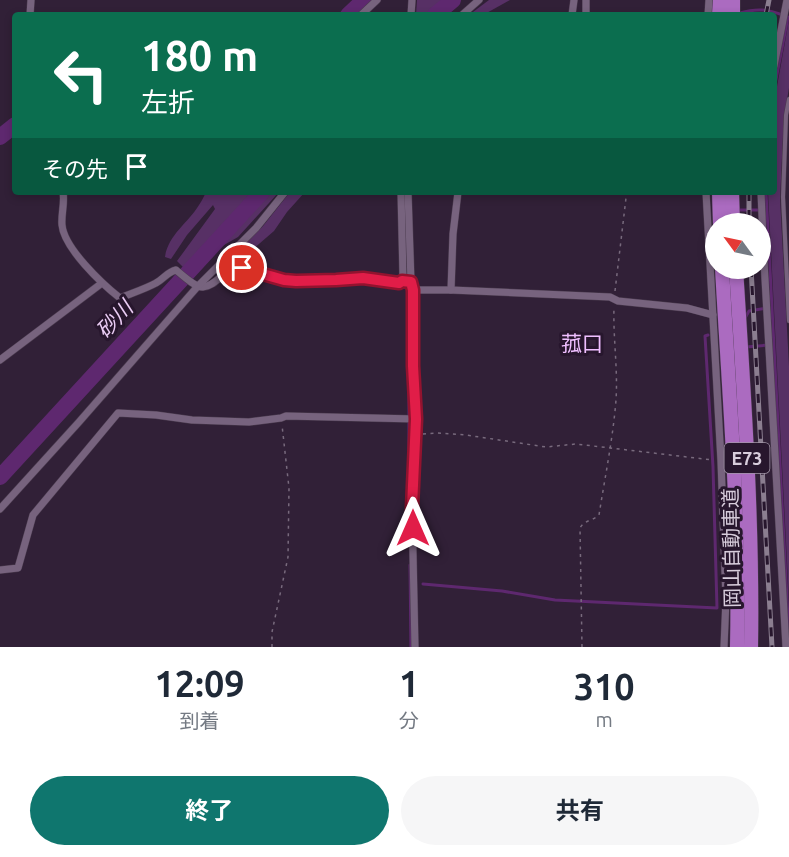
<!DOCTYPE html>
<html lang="ja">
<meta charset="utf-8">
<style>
body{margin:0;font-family:Ubuntu,"Noto Sans JP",sans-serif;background:#f6f6f7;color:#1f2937;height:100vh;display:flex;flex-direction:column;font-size:22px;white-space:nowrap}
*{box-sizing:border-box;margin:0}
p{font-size:20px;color:#747a83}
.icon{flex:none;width:33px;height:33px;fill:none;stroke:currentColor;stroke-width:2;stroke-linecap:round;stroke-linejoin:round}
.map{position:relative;height:647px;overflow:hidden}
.side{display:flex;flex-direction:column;background:#fff;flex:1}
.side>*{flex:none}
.guide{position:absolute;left:12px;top:12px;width:765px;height:183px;border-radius:6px;box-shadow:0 3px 9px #0003;background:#0b6e4f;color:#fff;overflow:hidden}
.needle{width:39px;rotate:303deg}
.buttons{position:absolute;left:705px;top:213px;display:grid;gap:12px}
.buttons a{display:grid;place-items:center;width:66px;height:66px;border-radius:50%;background:#fff;box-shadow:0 3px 9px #0003;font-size:30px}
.pin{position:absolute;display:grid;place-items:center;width:51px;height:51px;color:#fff;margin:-26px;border:3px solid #fff;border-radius:50%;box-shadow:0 2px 6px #0007}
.me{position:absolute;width:66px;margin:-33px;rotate:0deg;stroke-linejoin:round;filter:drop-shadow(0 0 4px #0008)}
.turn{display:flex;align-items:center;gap:21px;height:126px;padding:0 30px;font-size:27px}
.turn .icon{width:78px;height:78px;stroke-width:2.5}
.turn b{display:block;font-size:42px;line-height:51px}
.then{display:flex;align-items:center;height:57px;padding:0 30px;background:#0003;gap:12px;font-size:22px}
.eta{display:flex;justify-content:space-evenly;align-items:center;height:102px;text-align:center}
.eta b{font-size:36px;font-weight:700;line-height:42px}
.cta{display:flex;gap:12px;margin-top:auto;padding:12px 30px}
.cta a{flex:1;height:69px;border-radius:36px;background:#0f766e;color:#fff;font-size:24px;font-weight:700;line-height:69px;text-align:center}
.cta a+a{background:#f6f6f7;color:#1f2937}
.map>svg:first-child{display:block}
.green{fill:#573065}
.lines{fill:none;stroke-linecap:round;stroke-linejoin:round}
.stream{stroke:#5e286f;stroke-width:3}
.river{stroke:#5e286f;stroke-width:16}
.service-casing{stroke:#4b3c4f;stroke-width:5}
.minor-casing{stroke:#4b3c4f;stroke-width:8}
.motorway-casing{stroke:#4b3c4f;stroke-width:15}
.path{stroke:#786a7d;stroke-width:1.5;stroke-dasharray:3 4.5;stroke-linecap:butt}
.service{stroke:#77637e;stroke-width:4}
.minor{stroke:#77637e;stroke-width:7}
.motorway{stroke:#ab6bc0;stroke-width:14}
.rail-casing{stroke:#8b7e90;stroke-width:5}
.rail{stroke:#27162d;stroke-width:3;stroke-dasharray:9;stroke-linecap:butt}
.route-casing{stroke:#92132f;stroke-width:15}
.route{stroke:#e11d48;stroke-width:10}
.labels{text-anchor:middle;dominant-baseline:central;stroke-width:6;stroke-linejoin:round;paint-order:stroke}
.shield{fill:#27162d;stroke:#a396a8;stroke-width:1.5}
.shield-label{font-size:18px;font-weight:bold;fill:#d8cddc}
.street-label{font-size:20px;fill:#d8cddc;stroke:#27162d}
.water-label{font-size:21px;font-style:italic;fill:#ebcdf5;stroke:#27162d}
.neighbourhood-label{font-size:21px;fill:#efbfff;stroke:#27162d}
</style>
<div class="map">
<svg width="789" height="647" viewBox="0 0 789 647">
<rect width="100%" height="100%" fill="#312037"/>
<!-- green -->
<g class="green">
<polygon points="417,0 447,0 429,15 416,15"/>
<polygon points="489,0 510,0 483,15 469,15"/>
<polygon points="789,20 789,88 784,117 780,199 789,366 789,600 768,192 774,192 774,103"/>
<path d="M206,192h73l-41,45 -54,31 -7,-7 38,-52 -2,-4 -26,30 -16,24 -6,-2c3,-22 23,-34 34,-52 3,-4 5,-9 7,-13z"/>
<polygon points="290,192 305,192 287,212 274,231 244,257 238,251 263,226"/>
</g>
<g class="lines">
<!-- stream -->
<g class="stream">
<path d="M740,13c17,-5 28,-4 45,3"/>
<polyline points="774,90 788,17"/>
<polyline points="766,192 789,638"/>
<polyline points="739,210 761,210"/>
<polyline points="409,286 409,498"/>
<polyline points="745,318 749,311 767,308"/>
<polyline points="746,347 769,345"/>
<polyline points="410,565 411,647"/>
<polyline points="423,584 502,591 555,600 717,608 713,467 705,336 708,335"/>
</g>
<!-- river -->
<g class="river">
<polyline points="348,15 364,0"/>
<polyline points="435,15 453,0"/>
<polyline points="0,137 15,125"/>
<polyline points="0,477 262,192"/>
</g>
<!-- service casing -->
<g class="service-casing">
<polyline id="service" points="789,99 786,115 783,197 789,321"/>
</g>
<!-- minor casing -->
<g class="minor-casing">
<g id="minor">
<polyline points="30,15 31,0"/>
<polyline points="361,15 377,0"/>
<polyline points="411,15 412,0"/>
<polyline points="462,15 479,0"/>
<polyline points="572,15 574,0"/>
<polyline points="586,15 586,0"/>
<polyline points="708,15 709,0"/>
<polyline points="774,66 787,0"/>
<path d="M63,192c2,11 -2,22 -1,33 2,23 40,59 58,73 12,-5 25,-9 36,-15 8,-4 11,-11 20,-13 6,5 20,18 27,17 13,-1 20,-16 32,-19 10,-3 37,10 49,12 24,5 54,-2 79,-2 12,0 24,3 36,5l3,-2 1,-4 -2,-85"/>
<polyline points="408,192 411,282 413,290"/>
<polyline points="706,192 721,461 726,599 724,647"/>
<polyline points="761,192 764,261 786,647"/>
<polyline points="451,290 610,297 618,301 687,308 713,315"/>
<polyline points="0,360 102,283"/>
<polyline points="0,509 79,422 198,286 256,228 285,192"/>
<polyline points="0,570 18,568 33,515 118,413 156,415 192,420 249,422 281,418 286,416 416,419"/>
<polyline points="415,647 412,507 416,434 416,398 413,366 413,290 451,290 453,234 458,192"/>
</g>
</g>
<!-- motorway casing -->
<g class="motorway-casing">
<g id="motorway">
<polyline points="719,15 720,0"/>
<polyline points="733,15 733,0"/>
<polyline points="719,192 720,224"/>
<polyline points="732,192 733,224"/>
<path d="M722,268c7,127 18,253 15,379"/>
<path d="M736,268c8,127 17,253 15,379"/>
</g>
</g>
<!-- path -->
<g class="path">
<polyline points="615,291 626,198 625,193 622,192"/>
<polyline points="423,434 437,433 466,435 546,447 576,444 713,460"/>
<polyline points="272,647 272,632 288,557 289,488 282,425"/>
<path d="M582,647l-2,-119c4,-8 13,-7 19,-13 6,-38 14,-77 17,-115 2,-31 -3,-62 -2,-93"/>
</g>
<!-- service -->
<use href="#service" class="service"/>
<!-- minor -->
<use href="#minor" class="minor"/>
<!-- motorway -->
<use href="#motorway" class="motorway"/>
<!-- rail casing -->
<g class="rail-casing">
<g id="rail">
<polyline points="766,15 769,0"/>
<polyline points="749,192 749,224"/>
<polyline points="751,268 772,647"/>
</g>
</g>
<!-- rail -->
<use href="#rail" class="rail"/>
</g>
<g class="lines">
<!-- route casing -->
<g class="route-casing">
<polyline id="route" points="242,268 284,280 296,281 336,280 363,278 399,283 402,281 411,282 413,290 413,366 416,419 412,507 413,528"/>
</g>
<!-- route -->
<use href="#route" class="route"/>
</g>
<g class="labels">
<!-- shield labels -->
<rect class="shield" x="724.5" y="443" width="45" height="30" rx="4.5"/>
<g class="shield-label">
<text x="747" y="458">E73</text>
</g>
<!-- street labels -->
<g class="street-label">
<text transform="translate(731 548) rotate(-91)">岡山自動車道</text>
</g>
<!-- water labels -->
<g class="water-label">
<text transform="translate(114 319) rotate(-47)">砂川</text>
</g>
<!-- neighbourhood labels -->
<g class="neighbourhood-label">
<text x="582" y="343">菰口</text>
</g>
</g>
</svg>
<div class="buttons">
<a><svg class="needle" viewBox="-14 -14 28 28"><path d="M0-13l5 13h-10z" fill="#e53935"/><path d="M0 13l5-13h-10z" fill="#747a83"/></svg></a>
</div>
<div class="pin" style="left:242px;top:268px;background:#d93025"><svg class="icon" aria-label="arrive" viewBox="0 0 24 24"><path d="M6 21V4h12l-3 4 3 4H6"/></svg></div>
<svg class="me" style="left:413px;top:528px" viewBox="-20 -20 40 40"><path d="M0-17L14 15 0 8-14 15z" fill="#e11d48" stroke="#fff" stroke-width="4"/></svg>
<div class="guide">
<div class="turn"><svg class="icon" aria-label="left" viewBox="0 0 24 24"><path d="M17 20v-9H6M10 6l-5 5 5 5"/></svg><div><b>180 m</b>左折</div></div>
<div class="then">その先<svg class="icon" aria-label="arrive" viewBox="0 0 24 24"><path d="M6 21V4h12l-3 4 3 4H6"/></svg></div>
</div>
</div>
<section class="side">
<div class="eta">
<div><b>12:09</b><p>到着</p></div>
<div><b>1</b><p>分</p></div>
<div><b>310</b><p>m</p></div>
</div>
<div class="cta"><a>終了</a><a>共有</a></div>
</section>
